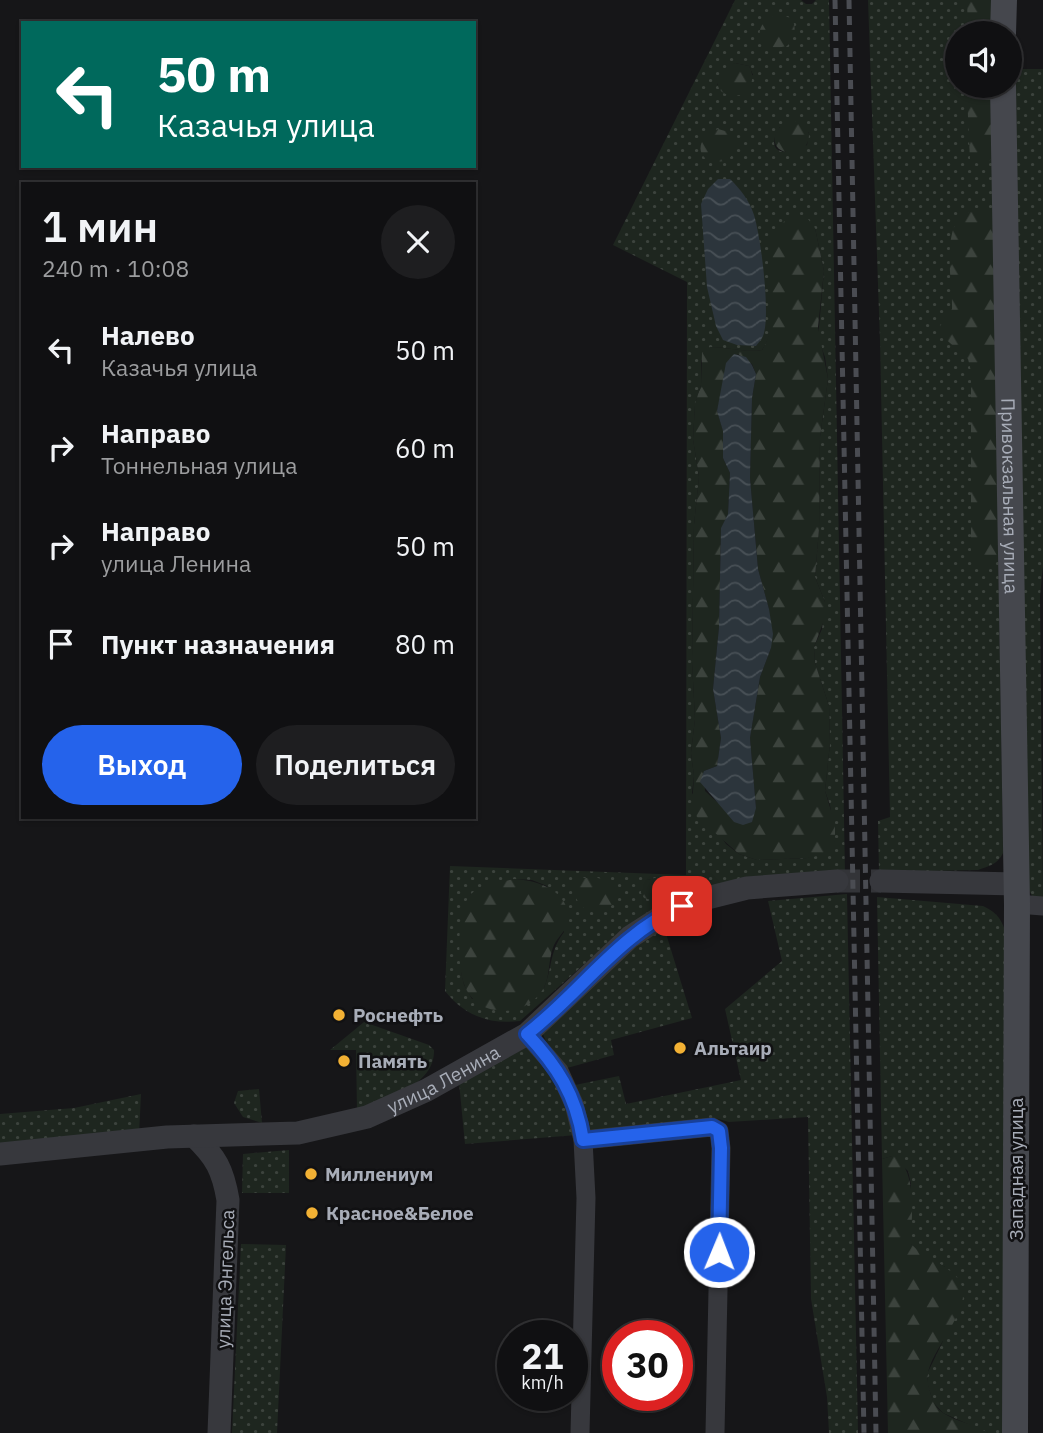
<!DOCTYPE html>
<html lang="ru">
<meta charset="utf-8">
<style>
body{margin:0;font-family:"IBM Plex Sans",sans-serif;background:#1e1e20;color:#f1f3f6;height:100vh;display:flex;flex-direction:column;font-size:26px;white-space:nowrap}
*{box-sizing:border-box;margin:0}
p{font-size:23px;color:#9c9d9f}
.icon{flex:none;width:38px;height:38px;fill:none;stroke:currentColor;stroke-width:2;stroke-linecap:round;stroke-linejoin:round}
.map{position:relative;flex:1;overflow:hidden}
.panel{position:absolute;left:21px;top:182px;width:455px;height:637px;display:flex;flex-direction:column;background:#101012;border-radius:0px;box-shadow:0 2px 5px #0004,0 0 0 2px #303032}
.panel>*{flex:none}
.banner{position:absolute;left:21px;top:21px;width:455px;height:147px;border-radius:0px;box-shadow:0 2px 5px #0004,0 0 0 2px #303032;background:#00695c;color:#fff;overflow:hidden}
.tools{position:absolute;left:945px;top:21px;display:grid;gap:14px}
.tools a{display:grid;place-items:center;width:77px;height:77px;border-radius:50%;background:#101012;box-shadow:0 2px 5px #0004,0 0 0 2px #303032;font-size:35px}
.speed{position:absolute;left:497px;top:1320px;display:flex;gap:14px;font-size:35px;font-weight:700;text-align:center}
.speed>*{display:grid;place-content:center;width:91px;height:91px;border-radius:50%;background:#101012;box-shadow:0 2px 5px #0004,0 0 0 2px #303032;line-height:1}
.speed small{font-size:18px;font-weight:400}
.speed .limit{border:10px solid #d22;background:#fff;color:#111}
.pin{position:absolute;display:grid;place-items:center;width:60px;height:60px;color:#fff;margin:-30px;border-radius:14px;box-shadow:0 4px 10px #0006}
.me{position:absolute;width:77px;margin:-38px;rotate:1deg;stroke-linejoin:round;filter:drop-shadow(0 0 5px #0008)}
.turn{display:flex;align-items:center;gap:24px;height:147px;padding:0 21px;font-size:32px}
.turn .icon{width:91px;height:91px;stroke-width:2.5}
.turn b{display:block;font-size:49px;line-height:60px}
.round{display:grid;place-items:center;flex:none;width:74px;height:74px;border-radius:37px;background:#1e1e20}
.overview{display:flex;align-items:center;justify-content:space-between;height:119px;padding:0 21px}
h1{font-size:42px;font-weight:600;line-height:52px}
.primary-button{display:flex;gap:14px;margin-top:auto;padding:14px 21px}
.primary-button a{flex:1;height:80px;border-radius:42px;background:#2563eb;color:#fff;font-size:28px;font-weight:600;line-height:80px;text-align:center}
.primary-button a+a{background:#1e1e20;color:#f1f3f6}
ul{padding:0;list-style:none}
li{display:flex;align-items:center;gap:21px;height:98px;padding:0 21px}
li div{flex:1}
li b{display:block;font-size:26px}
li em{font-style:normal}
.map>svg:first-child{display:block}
.grass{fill:url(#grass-dots);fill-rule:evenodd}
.forest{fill:url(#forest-firs);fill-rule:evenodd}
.water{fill:url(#water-waves)}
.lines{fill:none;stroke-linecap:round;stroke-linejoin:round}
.tertiary-tunnel{stroke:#333438;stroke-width:23;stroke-dasharray:23 11;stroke-linecap:butt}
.minor{stroke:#37383d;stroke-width:19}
.tertiary{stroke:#37383d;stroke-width:23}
.secondary{stroke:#45474d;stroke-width:26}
.rail{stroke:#4a4c52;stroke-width:5;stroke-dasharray:9 7;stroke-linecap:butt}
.route-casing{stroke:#184099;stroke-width:18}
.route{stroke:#2563eb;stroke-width:12}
.poi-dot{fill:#f2b134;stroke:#111113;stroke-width:2.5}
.labels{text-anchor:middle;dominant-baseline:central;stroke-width:5;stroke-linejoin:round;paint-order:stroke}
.street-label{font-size:19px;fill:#a8adb8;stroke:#111113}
.poi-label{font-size:19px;font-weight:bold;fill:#a8adb8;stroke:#111113;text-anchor:start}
</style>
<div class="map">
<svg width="1043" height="1433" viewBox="0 0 1043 1433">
<defs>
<pattern id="grass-dots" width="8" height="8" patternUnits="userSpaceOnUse" patternTransform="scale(1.75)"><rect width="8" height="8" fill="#1e261f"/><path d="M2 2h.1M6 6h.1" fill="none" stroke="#3c433d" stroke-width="1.8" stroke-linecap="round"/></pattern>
<pattern id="forest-firs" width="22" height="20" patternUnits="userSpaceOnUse" patternTransform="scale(1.75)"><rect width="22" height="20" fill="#1e261f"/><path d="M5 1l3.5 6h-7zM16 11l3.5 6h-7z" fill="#3c433d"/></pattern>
<pattern id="water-waves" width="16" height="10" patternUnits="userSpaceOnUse" patternTransform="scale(1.75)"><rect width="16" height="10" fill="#2c353c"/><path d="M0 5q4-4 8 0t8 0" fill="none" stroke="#485056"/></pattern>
</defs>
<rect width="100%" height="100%" fill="#161618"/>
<!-- grass -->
<g class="grass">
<path d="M735,0h66l5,4h6l4,-4h13l16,874 -221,55 -104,92c-31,4 -56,-6 -75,-30l5,-125 236,9 1,-593 -74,-37zM735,63l14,3 4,9 -36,10 7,-15zM780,127l29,5 -2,13c-21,13 -44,8 -27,-18zM815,228l9,43 -6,67 7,19 3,22 -8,58 -1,92 -4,48 10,25 -3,27 -8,18 1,16 14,43 1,37 -5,48 5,14 5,36 -27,17 -51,2 -18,-6 -13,-10 -34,-51 2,-17 -3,-23 4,-34 -3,-58 2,-136 5,-48 -6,-38 2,-34 6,-20v-24l10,-14c16,0 35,6 51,3 17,-25 9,-55 7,-83zM656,878l28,5 -3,7 -26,11 -8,-21zM515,879l17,1 15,6 17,46c-15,20 -11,34 -20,56l-72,11 -8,-14 -3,-13 9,-77 11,-7z"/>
<path d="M868,0h123v33h-34v53h34l12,767c-5,11 -14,13 -25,17l-99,2 -1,-51 12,-4 -10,-476z"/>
<polygon points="1015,69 1043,69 1043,566 1040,596 1043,899 1032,896 1025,882"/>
<polygon points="847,894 858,1433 829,1433 827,1397 811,1299 808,1117 729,1122 715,1118 589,1132 575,1085 619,1076 626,1104 741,1080 725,1009 782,961 768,901"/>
<path d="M877,897l106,9c14,7 18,12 23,27l-4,500h-14l-45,-20 -10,-11 -5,-17v-13l15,-31 2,-74 -25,-13 -9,-10v-60l-3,-13 -16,-15 -10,3z"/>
<polygon points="664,927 692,1018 611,1040 614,1055 567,1068 546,1041 542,1032 626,952"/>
<path d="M364,1022l65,23 5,5c1,36 -48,48 -77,61l-1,-61h-26z"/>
<polygon points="526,1043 549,1067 577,1135 465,1144 459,1082"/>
<polygon points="259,1089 262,1123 243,1117 234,1103 238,1091"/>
<polygon points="141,1094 139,1135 0,1149 0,1114 74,1108"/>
<polygon points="289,1150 289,1193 242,1193 243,1154"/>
<polygon points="241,1244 286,1245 277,1433 232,1433"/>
</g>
<!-- forest -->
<g class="forest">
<polygon points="967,0 991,0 991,33 968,33"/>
<path d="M777,14l14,4c7,10 3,20 -4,28 -32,8 -37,-22 -10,-32z"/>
<path d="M735,63l14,3c6,10 3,19 -4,28 -32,9 -37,-22 -10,-31z"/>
<path d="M977,86l15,6v66c-8,8 -13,7 -22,2l-3,-65 3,-7z"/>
<path d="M792,120l13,4c7,9 4,19 -3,27 -32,9 -37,-22 -10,-31z"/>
<path d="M718,129l14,4c6,10 3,19 -4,27 -32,9 -37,-22 -10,-31z"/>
<path d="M979,209l9,2 5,7 6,335 -11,15 -13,-4 -4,-9v-184l-3,-12 -27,-24 -1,-9 12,-17c1,-23 -11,-78 11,-94 3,-3 11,-4 16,-6z"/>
<path d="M791,217l17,2 7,9 9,43 -6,56 10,52 -8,58 -1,92 -4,48 10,25 1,13 -12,32 1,16 14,43 1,37 -5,48 10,33v17l-3,7 -11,7 -13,3 -51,2 -18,-6 -42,-37 -5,-11 2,-30 -3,-23 4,-34 -3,-58 2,-136 5,-48 -6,-38 2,-35 6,-19 1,-32 8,-6c17,0 37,6 52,3 27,-41 -18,-107 29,-133zM738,354l14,10 4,10 -4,24 -2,80 8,91 11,40 2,39 -11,29 -10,61 6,70 -38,-5 -13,-12 -1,-20 13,-5 4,-28 -8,-49 6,-62 2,-98 7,-15 2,-41 -7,-15v-28l-6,-19 5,-22z"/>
<path d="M580,878h18l15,4c11,27 -11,32 -32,25l-9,-16 2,-7z"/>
<polygon points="656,878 684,883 681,889 655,901 644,898 641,893 641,885 647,880"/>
<path d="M515,879c27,2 55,13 54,44 -4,8 -11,14 -15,22 -8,19 -1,38 -19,54 -22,20 -61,15 -71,-15 -7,-18 -7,-73 6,-89 10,-11 31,-13 45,-16z"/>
<path d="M892,1156h5c21,23 14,59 14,88 14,15 41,21 50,40 12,24 -30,65 -33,90 -1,8 1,14 3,21 2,7 6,14 12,18 14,9 32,11 45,20h-100l-6,-274z"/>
</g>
<!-- water -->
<g class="water">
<path d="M718,179h12c11,11 19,21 24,36 7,23 16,95 10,118 -1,5 -5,9 -8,13l-19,-1 -14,-5 -7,-14 -9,-39 -6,-83 7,-15z"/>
<polygon points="734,354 746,357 752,365 756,374 752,398 750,478 758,569 769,609 773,634 771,648 760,677 750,738 756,808 752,822 743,825 734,822 700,782 704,771 717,766 721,738 713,689 719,627 721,528 728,514 730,473 723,458 723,431 717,411 726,363"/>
</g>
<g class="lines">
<!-- tertiary-tunnel -->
<polyline class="tertiary-tunnel" points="837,881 881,881"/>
<!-- minor -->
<g class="minor">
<polyline points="1017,904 1043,906"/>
<polyline points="527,1034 559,1071 574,1104 583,1140 586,1198 580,1433"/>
<polyline points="583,1140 712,1127 719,1131 721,1148 715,1433"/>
</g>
<!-- tertiary -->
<g class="tertiary">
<polyline points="881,881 1017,884"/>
<path d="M194,1136c22,21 29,34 34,64l-9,233"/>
<path id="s1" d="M0,1154l167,-17 131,-4 69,-16 60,-27 100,-56 103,-97 39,-25 26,-11 52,-13 90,-7"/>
</g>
<!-- secondary -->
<g class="secondary">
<polyline points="1003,33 1004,0"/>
<path id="s2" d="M1003,86l14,818 -2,529"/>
</g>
<!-- rail -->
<g class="rail">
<polyline points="835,0 864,1433"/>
<polyline points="849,0 876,1433"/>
</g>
</g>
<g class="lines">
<!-- route casing -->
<g class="route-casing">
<path id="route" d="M682,906c-63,28 -102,87 -155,128 30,32 49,61 56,106l129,-13 7,4 2,17 -2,104"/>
</g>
<!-- route -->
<use href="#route" class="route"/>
</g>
<!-- markers -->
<g class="poi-dot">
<circle cx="339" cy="1015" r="7"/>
<circle cx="680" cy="1048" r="7"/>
<circle cx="344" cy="1061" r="7"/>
<circle cx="311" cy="1174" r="7"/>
<circle cx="312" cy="1213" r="7"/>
</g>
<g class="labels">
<!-- street labels -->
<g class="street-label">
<text stroke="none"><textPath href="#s2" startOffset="410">Привокзальная улица</textPath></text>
<text stroke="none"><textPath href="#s1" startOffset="455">улица Ленина</textPath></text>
<text transform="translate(1016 1169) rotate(-90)">Западная улица</text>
<text transform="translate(225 1279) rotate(-88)">улица Энгельса</text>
</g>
<!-- poi labels -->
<g class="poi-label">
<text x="353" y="1015">Роснефть</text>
<text x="694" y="1048">Альтаир</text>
<text x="358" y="1061">Память</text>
<text x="325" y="1174">Миллениум</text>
<text x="326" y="1213">Красное&amp;Белое</text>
</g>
</g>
</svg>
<div class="tools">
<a><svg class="icon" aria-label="sound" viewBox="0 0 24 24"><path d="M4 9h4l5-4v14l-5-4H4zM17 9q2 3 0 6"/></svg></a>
</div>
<div class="speed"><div>21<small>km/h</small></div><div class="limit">30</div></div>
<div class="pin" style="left:682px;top:906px;background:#d93025"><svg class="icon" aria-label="arrive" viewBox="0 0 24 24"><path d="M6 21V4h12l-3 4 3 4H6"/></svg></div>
<svg class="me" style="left:719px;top:1252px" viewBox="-20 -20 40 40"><circle r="17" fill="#2563eb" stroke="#fff" stroke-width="3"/><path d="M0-11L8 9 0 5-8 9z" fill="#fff"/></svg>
<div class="banner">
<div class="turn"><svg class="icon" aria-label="left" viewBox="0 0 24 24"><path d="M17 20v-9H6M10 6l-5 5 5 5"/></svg><div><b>50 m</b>Казачья улица</div></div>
</div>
<section class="panel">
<div class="overview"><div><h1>1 мин</h1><p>240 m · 10:08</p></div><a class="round"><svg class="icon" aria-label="close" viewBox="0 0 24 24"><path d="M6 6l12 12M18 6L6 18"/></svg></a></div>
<ul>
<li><svg class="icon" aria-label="left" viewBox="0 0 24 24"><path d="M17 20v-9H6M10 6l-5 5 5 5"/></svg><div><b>Налево</b><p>Казачья улица</p></div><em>50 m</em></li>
<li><svg class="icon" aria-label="right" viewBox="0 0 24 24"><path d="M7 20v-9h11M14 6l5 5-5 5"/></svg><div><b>Направо</b><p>Тоннельная улица</p></div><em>60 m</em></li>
<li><svg class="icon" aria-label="right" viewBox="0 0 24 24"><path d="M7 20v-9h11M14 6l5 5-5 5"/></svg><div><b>Направо</b><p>улица Ленина</p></div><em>50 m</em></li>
<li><svg class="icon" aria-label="arrive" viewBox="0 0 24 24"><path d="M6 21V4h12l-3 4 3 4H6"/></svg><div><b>Пункт назначения</b></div><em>80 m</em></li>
</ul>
<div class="primary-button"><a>Выход</a><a>Поделиться</a></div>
</section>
</div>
